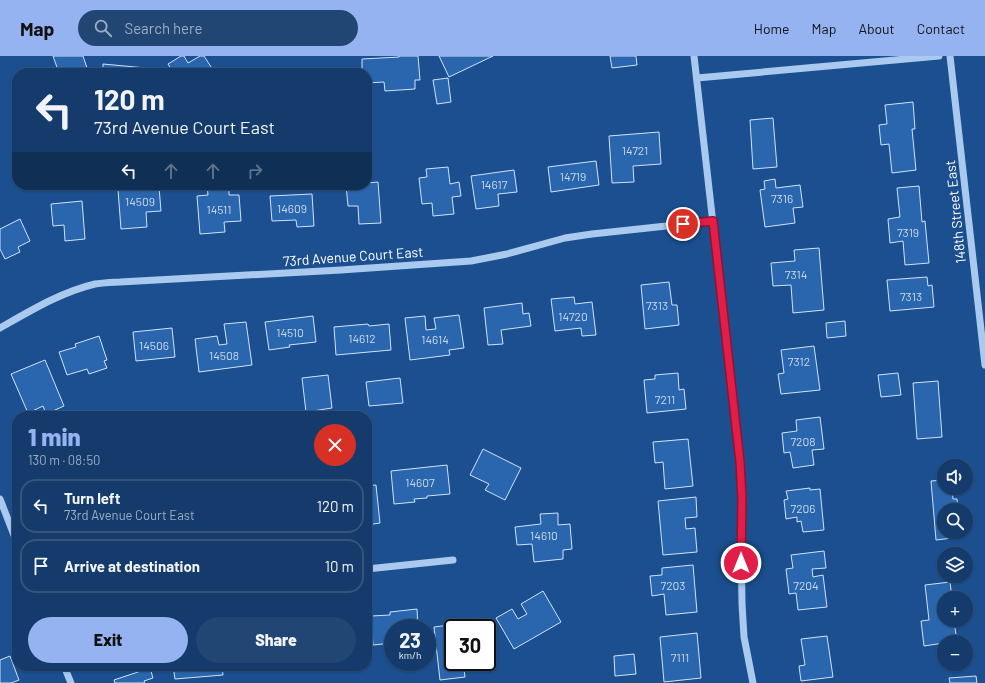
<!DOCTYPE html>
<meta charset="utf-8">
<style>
body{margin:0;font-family:Barlow,sans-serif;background:#214673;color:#f1f3f6;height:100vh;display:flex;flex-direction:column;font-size:15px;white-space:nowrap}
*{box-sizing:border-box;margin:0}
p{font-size:13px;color:#9dadc1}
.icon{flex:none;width:22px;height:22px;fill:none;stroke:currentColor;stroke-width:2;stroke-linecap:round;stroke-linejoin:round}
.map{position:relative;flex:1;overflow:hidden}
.side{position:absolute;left:12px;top:355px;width:360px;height:260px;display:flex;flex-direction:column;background:#143b6b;border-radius:16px;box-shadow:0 1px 3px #0004,0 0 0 1px #33557e}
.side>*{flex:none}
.guide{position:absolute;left:12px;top:12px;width:360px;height:122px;border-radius:16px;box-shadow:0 1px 3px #0004,0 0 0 1px #33557e;background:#143b6b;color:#f1f3f6;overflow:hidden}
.buttons{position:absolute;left:937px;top:403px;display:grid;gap:8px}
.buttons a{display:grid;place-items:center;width:36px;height:36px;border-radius:50%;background:#143b6b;box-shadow:0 1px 3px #0004,0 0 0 1px #33557e;font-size:20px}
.speed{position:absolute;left:384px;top:563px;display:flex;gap:8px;font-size:20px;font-weight:700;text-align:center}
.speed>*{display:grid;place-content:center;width:52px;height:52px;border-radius:50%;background:#143b6b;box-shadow:0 1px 3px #0004,0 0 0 1px #33557e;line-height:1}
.speed small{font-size:10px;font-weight:400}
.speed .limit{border:2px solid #111;border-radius:6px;background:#fff;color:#111}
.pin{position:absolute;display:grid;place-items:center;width:34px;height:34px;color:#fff;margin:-17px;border:2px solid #fff;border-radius:50%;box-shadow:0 1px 4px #0007}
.me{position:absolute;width:44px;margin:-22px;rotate:0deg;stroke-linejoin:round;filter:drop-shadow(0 0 3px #0008)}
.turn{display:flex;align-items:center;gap:14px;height:84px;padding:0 16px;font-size:18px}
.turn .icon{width:52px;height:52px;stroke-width:2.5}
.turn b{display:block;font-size:28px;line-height:34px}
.lanes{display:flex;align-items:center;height:38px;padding:0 16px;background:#0003;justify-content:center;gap:20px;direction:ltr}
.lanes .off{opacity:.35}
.round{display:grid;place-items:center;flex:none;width:42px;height:42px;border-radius:21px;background:#214673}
.overview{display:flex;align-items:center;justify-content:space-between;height:68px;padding:0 16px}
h1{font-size:24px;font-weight:800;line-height:30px;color:#95b2f1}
.action{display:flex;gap:8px;margin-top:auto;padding:8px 16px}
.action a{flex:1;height:46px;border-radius:24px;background:#95b2f1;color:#111;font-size:16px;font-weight:800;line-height:46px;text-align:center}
.action a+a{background:#214673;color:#f1f3f6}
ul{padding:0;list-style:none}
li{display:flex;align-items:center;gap:12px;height:54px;margin:0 8px 6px;padding:0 8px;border:2px solid #33557e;border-radius:16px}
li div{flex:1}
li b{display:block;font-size:15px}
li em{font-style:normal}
header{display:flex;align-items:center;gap:24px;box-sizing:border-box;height:56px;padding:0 20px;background:#95b2f1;color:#111}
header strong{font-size:19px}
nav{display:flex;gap:22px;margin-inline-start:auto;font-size:14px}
.search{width:280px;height:36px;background:#214673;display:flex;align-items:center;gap:10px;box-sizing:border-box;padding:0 14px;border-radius:22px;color:#9dadc1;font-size:15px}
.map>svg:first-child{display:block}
.building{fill:#2a66ad;stroke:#cfe3fa}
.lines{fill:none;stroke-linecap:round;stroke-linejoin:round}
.minor{stroke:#a9c9ee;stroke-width:7}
.route-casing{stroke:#92132f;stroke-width:10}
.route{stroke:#e11d48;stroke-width:7}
.labels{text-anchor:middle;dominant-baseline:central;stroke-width:4;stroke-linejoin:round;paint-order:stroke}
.number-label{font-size:12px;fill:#cad9ea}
.street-label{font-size:14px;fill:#fff;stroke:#1b4f8f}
</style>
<header>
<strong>Map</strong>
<div class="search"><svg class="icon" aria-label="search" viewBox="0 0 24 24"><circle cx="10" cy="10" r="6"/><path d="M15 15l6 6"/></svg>Search here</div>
<nav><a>Home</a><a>Map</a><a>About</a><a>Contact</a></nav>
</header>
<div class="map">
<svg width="985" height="627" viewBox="0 0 985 627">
<rect width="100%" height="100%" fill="#1b4f8f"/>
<!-- building -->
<g class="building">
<polygon points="53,0 83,0 87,12 71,17 59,17"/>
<polygon points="181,0 184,0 188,7 200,0 204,0 215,17 173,17 168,8"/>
<polygon points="399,0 418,0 420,24 415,24 415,33 385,35 384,26 367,27 367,17 362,17 362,3 399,1"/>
<polygon points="439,0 493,0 449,21"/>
<polygon points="610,0 636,0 637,9 612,12"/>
<polygon points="103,8 146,12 146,17 103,17"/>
<polygon points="448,22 451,46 437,48 433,24"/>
<polygon points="913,46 915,73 912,73 916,114 892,117 889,88 881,89 879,69 887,68 885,49"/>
<polygon points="773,62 777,111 753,113 750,64"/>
<polygon points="659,76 661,108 633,110 634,126 612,127 609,80"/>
<polygon points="596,105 599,129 551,136 548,111"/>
<polygon points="448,111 450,128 459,126 461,140 452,141 454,158 433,160 432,147 422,148 419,122 427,121 426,113"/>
<polygon points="514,114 517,136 498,138 499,150 476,153 471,120"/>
<polygon points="775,123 776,132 800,129 803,151 793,152 795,167 765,171 760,134 765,133 764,125"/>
<polygon points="378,126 381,167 359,168 358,150 348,150 346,129 367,129 367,127"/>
<polygon points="207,129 229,129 229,139 239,139 241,165 224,166 225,176 200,178 197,140 208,139"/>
<polygon points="919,130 922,166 925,165 929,207 905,209 903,185 890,187 888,163 900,161 897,132"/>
<polygon points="159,131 161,155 146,156 147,171 121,173 118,134"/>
<polygon points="312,138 314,170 297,171 296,164 272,165 270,140"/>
<polygon points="82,145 85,183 65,185 64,169 53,170 51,148"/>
<polygon points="20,163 30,185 18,191 20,196 5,203 0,193 0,173"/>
<polygon points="819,192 824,254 793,257 791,229 773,230 771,207 795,205 794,194"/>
<polygon points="927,221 928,230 932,229 934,251 890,255 887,224"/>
<polygon points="669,226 672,249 677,249 679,269 645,273 641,229"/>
<polygon points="574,241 575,248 592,246 596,279 582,280 581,272 555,275 551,243"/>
<polygon points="522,247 523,258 529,257 531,270 501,274 503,288 488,289 484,252"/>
<polygon points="459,259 464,292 449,294 450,299 410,304 405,262 425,260 426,274 436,273 434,262"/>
<polygon points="313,260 316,286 289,289 290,291 269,294 265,266"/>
<polygon points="845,265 846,280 827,282 826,267"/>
<polygon points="246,266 252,309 199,316 195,283 217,280 219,289 227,288 224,268"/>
<polygon points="368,268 369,270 389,268 391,294 336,299 334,271"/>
<polygon points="172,272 175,301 136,305 133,276"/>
<polygon points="99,280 107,304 104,305 107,312 89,318 87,313 67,319 59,296 76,291 75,288"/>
<polygon points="814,290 820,334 781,338 778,318 784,317 781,294"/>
<polygon points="45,304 64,350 46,358 43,350 28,357 11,318"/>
<polygon points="678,317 679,334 684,333 686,353 647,357 644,324 655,323 655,319"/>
<polygon points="898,317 901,339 881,341 878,319"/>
<polygon points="328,319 332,352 306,356 302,322"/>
<polygon points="400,322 403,347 369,350 366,326"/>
<polygon points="938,325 942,381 917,383 913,327"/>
<polygon points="820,361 824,393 812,394 814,409 793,412 790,396 784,397 782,377 797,375 796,364"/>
<polygon points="688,383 693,430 665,433 663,406 655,407 653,386"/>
<polygon points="483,393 521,412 505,444 485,434 489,428 470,419"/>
<polygon points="447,409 450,438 427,440 427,442 414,443 415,446 394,448 391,415"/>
<polygon points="944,424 944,432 952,432 953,443 957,443 958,454 944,454 944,476 960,476 961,481 936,484 931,425"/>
<polygon points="376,429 380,467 367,469 367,430"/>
<polygon points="810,432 810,434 820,433 824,474 803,476 801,465 797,466 797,461 786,463 784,444 788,443 786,435"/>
<polygon points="696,441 697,461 685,462 686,473 695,472 697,496 663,499 658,445"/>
<polygon points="558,457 558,469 570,468 572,493 563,494 563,503 534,506 532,488 517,489 515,471 541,468 540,458"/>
<polygon points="824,495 826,512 812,513 813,521 823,519 827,551 798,554 796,537 789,538 786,513 793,512 791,499"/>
<polygon points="693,509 697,556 666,559 664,538 652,540 650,520 662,519 662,512"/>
<polygon points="950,526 952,542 944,542 944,564 954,564 957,586 944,586 944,587 924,590 921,565 929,564 925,529"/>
<polygon points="543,535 561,566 514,593 496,562 512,553 518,563 527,558 521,548"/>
<polygon points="417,553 418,572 393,572 393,587 373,589 371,560 390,559 390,556"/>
<polygon points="457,568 457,572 453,572 453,606 487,606 488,578 492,610 464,613 465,621 440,624 434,571"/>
<polygon points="697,577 701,622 664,626 660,581"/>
<polygon points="827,580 833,621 801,625 799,610 805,609 801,583"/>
<polygon points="634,598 636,618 615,620 614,600"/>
<polygon points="10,600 19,624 11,627 0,627 0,604"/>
<polygon points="173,610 222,610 223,619 175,623"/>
<polygon points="150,612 153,622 144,625 145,627 115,627 114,624"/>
<polygon points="976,620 977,627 950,627 949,622"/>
</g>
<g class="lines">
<!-- minor -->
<g class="minor">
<polyline points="694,0 740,406 742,442 741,480 742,548 744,581 753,627"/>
<polyline points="950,0 985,309"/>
<polyline points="697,22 939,0"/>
<path d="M0,272c30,-17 61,-36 95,-44 8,-1 17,-2 25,-2l221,-12 130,-9 36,-7 58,-16 27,-4 121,-13"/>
<polyline points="0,443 17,487"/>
<polyline points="367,513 453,504"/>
<polyline points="64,610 71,627"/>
</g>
</g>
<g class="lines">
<!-- route casing -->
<g class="route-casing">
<polyline id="route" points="683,168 713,165 740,406 742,442 741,507"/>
</g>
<!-- route -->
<use href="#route" class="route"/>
</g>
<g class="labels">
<!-- number labels -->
<g class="number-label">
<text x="635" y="94">14721</text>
<text x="573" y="120">14719</text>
<text x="494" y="128">14617</text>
<text x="782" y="142">7316</text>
<text x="140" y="145">14509</text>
<text x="292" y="152">14609</text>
<text x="219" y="153">14511</text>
<text x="908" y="176">7319</text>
<text x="796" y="218">7314</text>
<text x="911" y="240">7313</text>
<text x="657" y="249">7313</text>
<text x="573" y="260">14720</text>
<text x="290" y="276">14510</text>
<text x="362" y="282">14612</text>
<text x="435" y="283">14614</text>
<text x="154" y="289">14506</text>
<text x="224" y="299">14508</text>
<text x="799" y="305">7312</text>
<text x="665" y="343">7211</text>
<text x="803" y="385">7208</text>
<text x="420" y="426">14607</text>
<text x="803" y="452">7206</text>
<text x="544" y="479">14610</text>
<text x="673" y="529">7203</text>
<text x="806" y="529">7204</text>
<text x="680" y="601">7111</text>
</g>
<!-- street labels -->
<g class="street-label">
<text transform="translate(955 156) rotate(-96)">148th Street East</text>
<text transform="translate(353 200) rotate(-4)">73rd Avenue Court East</text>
</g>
</g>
</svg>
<div class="buttons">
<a><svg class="icon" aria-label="sound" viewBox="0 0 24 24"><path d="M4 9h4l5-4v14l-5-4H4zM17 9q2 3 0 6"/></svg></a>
<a><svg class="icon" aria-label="search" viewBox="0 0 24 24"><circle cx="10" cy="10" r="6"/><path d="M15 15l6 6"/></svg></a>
<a><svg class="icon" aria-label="layers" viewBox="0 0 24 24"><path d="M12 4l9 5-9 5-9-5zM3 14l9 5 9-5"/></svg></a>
<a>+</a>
<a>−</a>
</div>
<div class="speed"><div>23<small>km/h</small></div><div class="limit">30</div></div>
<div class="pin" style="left:683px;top:168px;background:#d93025"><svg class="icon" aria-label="arrive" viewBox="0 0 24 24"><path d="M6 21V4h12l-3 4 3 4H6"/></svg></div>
<svg class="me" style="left:741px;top:507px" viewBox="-20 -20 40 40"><circle r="17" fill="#e11d48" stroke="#fff" stroke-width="3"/><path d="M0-11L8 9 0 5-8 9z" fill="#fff"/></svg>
<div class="guide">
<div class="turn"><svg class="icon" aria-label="left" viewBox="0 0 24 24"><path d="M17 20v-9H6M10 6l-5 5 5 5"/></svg><div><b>120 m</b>73rd Avenue Court East</div></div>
<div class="lanes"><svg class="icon" aria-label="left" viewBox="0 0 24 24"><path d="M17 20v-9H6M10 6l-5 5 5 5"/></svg><svg class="icon off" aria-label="ahead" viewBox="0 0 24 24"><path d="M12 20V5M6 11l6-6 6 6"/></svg><svg class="icon off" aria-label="ahead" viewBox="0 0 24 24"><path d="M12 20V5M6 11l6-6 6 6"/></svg><svg class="icon off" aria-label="right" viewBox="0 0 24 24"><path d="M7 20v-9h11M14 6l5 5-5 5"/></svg></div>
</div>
<section class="side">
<div class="overview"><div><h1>1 min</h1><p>130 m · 08:50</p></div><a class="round" style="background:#d93025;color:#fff"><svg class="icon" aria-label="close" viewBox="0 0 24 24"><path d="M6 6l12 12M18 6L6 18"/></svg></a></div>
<ul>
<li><svg class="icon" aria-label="left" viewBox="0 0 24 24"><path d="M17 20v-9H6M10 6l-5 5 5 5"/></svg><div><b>Turn left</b><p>73rd Avenue Court East</p></div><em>120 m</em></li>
<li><svg class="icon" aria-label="arrive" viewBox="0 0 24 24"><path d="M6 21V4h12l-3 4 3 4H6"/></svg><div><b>Arrive at destination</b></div><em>10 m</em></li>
</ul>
<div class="action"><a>Exit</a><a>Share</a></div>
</section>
</div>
